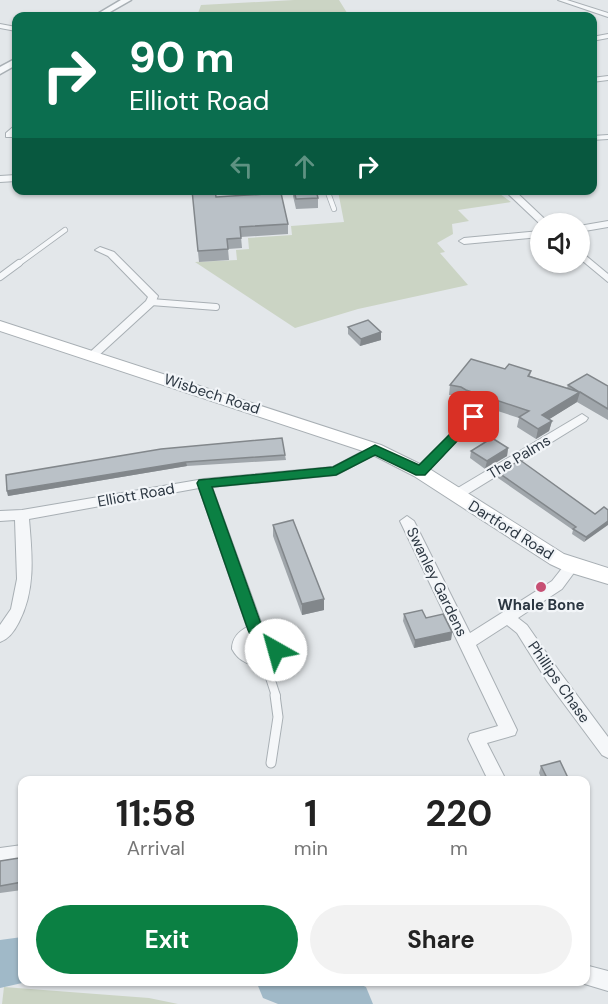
<!DOCTYPE html>
<style>
body{margin:0;font-family:"DM Sans",sans-serif;background:#f2f2f2;color:#222;height:100vh;display:flex;flex-direction:column;font-size:22px;white-space:nowrap}
*{box-sizing:border-box;margin:0}
p{font-size:20px;color:#767676}
.icon{flex:none;width:33px;height:33px;fill:none;stroke:currentColor;stroke-width:2;stroke-linecap:round;stroke-linejoin:round}
.map{position:relative;flex:1;overflow:hidden}
.details{position:absolute;left:18px;top:776px;width:572px;height:210px;display:flex;flex-direction:column;background:#fff;border-radius:12px;box-shadow:0 2px 4px #0004}
.details>*{flex:none}
.guide{position:absolute;left:12px;top:12px;width:585px;height:183px;border-radius:12px;box-shadow:0 2px 4px #0004;background:#0b6e4f;color:#fff;overflow:hidden}
.fabs{position:absolute;left:530px;top:213px;display:grid;gap:12px}
.fabs a{display:grid;place-items:center;width:60px;height:60px;border-radius:50%;background:#fff;box-shadow:0 2px 4px #0004;font-size:30px}
.pin{position:absolute;display:grid;place-items:center;width:51px;height:51px;color:#fff;margin:-26px;border-radius:12px;box-shadow:0 3px 9px #0006}
.me{position:absolute;width:66px;margin:-33px;rotate:322deg;stroke-linejoin:round;filter:drop-shadow(0 0 4px #0008)}
.turn{display:flex;align-items:center;gap:21px;height:126px;padding:0 18px;font-size:27px}
.turn .icon{width:78px;height:78px;stroke-width:2.5}
.turn b{display:block;font-size:42px;line-height:51px}
.lanes{display:flex;align-items:center;height:57px;padding:0 18px;background:#0003;justify-content:center;gap:30px;direction:ltr}
.lanes .off{opacity:.35}
.eta{display:flex;justify-content:space-evenly;align-items:center;height:102px;text-align:center}
.eta b{font-size:36px;font-weight:700;line-height:42px}
.cta{display:flex;gap:12px;margin-top:auto;padding:12px 18px}
.cta a{flex:1;height:69px;border-radius:36px;background:#0b8043;color:#fff;font-size:24px;font-weight:700;line-height:69px;text-align:center}
.cta a+a{background:#f2f2f2;color:#222}
.map>svg:first-child{display:block}
.green{fill:#cbd4c4}
.lines{fill:none;stroke-linecap:round;stroke-linejoin:round}
.river{fill:#a0b9c8;fill-rule:evenodd}
.service-far3-casing{stroke:#a8afb4;stroke-width:6}
.service-far2-casing{stroke:#a8afb4;stroke-width:8}
.service-far1-casing{stroke:#a8afb4;stroke-width:10}
.service-casing{stroke:#a8afb4;stroke-width:11}
.minor-casing{stroke:#a8afb4;stroke-width:2}
.tertiary-casing{stroke:#a8afb4;stroke-width:3}
.secondary-casing{stroke:#a8afb4;stroke-width:2}
.service-far3{stroke:#f5f7f9;stroke-width:4.5}
.service-far2{stroke:#f5f7f9;stroke-width:6}
.service-far1{stroke:#f5f7f9;stroke-width:8}
.service{stroke:#f5f7f9;stroke-width:9}
.minor{fill:#f5f7f9;fill-rule:evenodd}
.tertiary{fill:#f5f7f9;fill-rule:evenodd}
.secondary{fill:#fff;fill-rule:evenodd}
.wall{fill:#a0a6ab}
.shaded-wall{fill:#82878b}
.building{fill:#bac1c7;stroke:#82878b;stroke-width:1.5}
.route{fill:#0b8043;stroke:#07532c;stroke-width:1.5}
.poi-dot{fill:#c75074;stroke:#f2f5f8;stroke-width:2}
.labels{text-anchor:middle;dominant-baseline:central;stroke-width:4.5;stroke-linejoin:round;paint-order:stroke}
.street-label{font-size:15px;fill:#2c3742;stroke:#f2f5f8}
.poi-label{font-size:15px;font-weight:bold;fill:#2c3742;stroke:#f2f5f8}
</style>
<div class="map">
<svg width="608" height="1004" viewBox="0 0 608 1004">
<rect width="100%" height="100%" fill="#e3e7ea"/>
<!-- green -->
<g class="green">
<polygon points="294,0 339,0 349,16 197,16 201,5"/>
<polygon points="338,191 496,191 511,202 458,210 469,221 452,224 453,234 437,243 445,252 440,253 468,285 358,309 295,328 195,262 237,260 236,250 249,249 248,238 292,235 291,226 344,222"/>
<polygon points="4,987 149,998 178,1004 2,1004"/>
</g>
<g class="lines">
<!-- river -->
<g class="river">
<polygon points="22,937 22,981 31,981 0,988 0,940"/>
<polygon points="256,981 352,981 366,987 373,1004 278,1004 263,998"/>
</g>
<!-- service-far3 casing -->
<g class="service-far3-casing">
<g id="service-far3">
<polyline points="327,190 334,209"/>
<polyline points="17,265 65,230"/>
</g>
</g>
<!-- service-far2 casing -->
<g class="service-far2-casing">
<g id="service-far2">
<polyline points="0,277 19,263"/>
<polyline points="151,302 216,307"/>
<polyline points="438,454 474,417 458,401"/>
</g>
</g>
<!-- service-far1 casing -->
<g class="service-far1-casing">
<g id="service-far1">
<polyline points="421,472 440,453"/>
<polyline points="264,659 276,696"/>
</g>
</g>
<!-- service casing -->
<g class="service-casing">
<polyline id="service" points="271,763 278,717 275,695"/>
</g>
<!-- minor casing -->
<g class="minor-casing">
<g id="minor">
<polygon points="558,0 567,0 608,13 608,17"/>
<polygon points="0,24 16,27 16,31 0,28"/>
<polygon points="608,34 608,38 592,41 592,37"/>
<polygon points="608,76 608,80 592,82 592,78"/>
<polygon points="13,127 16,127 16,133 12,137 6,137 6,133"/>
<polygon points="608,135 608,139 592,140 592,136"/>
<polygon points="16,175 16,181 0,182 0,176"/>
<polygon points="504,190 514,190 550,224 540,224"/>
<polygon points="608,221 608,227 579,232 579,226"/>
<polygon points="540,231 540,237 464,244 459,241 464,238"/>
<polygon points="100,247 114,252 158,296 155,304 97,357 93,358 87,355 89,353 146,301 148,297 108,256 95,250"/>
<polygon points="579,250 608,274 608,282 579,258"/>
<polygon points="582,414 588,418 586,421 461,498 451,498 449,495 451,492"/>
<path d="M375,445l6,4 -2,3 -43,23 -124,12 50,138 13,5 9,10c5,28 -38,36 -52,9 0,-11 6,-17 15,-22l-48,-139 -170,31c3,35 7,70 -10,103 -4,8 -10,17 -19,20v-17l11,-16 6,-30 -2,-59 -15,1v-10l22,-1 182,-31 129,-12zM258,636l6,2 5,6 -2,5 -10,5 -9,-6 3,-8z"/>
<polygon points="407,516 414,521 470,633 552,581 567,562 577,562 579,566 562,589 518,618 527,625 559,671 608,737 608,758 602,755 547,681 517,633 507,625 476,645 517,730 515,735 487,743 506,780 488,780 468,739 470,734 498,726 400,521"/>
<polygon points="22,845 22,863 0,866 0,848"/>
<polygon points="585,965 608,971 608,991 578,982 585,981"/>
</g>
</g>
<!-- tertiary casing -->
<g class="tertiary-casing">
<g id="tertiary">
<polygon points="121,0 131,0 103,16 94,16"/>
<polygon points="13,60 16,60 16,65 0,74 0,67"/>
</g>
</g>
<!-- secondary casing -->
<g class="secondary-casing">
<polygon id="secondary" points="0,321 381,445 428,468 564,554 608,568 608,584 565,571 550,564 414,476 369,453 0,331"/>
</g>
<!-- service-far3 -->
<use href="#service-far3" class="service-far3"/>
<!-- service-far2 -->
<use href="#service-far2" class="service-far2"/>
<!-- service-far1 -->
<use href="#service-far1" class="service-far1"/>
<!-- service -->
<use href="#service" class="service"/>
<!-- minor -->
<use href="#minor" class="minor"/>
<!-- tertiary -->
<use href="#tertiary" class="tertiary"/>
<!-- secondary -->
<use href="#secondary" class="secondary"/>
</g>
<!-- wall -->
<g class="wall">
<polygon points="192,190 216,197 288,224 288,234 241,237 242,248 228,249 229,260 199,262"/>
<polygon points="293,190 316,190 318,198 318,208 296,209 293,196"/>
<polygon points="348,327 381,332 381,340 360,346 348,334"/>
<polygon points="505,369 531,371 530,376 567,388 568,385 608,386 608,420 577,402 549,419 552,421 549,431 536,439 517,427 519,418 464,400 460,396 449,395 450,385"/>
<polygon points="508,448 507,456 485,469 470,458 471,451"/>
<polygon points="285,455 286,460 187,466 8,496 7,491 6,475"/>
<polygon points="499,473 595,514 584,542 572,534 573,530 498,478"/>
<polygon points="273,525 324,610 302,615 273,536"/>
<polygon points="404,614 426,618 452,632 451,640 414,648 403,621"/>
<polygon points="541,766 569,780 542,780 539,773"/>
<polygon points="22,854 22,890 0,893 0,861 19,858"/>
</g>
<!-- shaded-wall -->
<g class="shaded-wall">
<polygon points="381,332 381,340 360,346 361,339"/>
<polygon points="580,392 577,402 540,425 542,415"/>
<polygon points="552,421 549,431 536,439 538,429"/>
<polygon points="508,448 507,456 485,469 487,461"/>
<polygon points="186,462 187,466 8,496 7,491"/>
<polygon points="608,521 608,525 584,542 586,537"/>
<polygon points="324,599 324,610 302,615 302,604"/>
<polygon points="452,632 451,640 414,648 415,640"/>
<polygon points="589,820 586,827 585,827 585,821"/>
</g>
<!-- building -->
<g class="building">
<polygon points="192,190 215,190 216,197 281,193 288,224 240,227 241,238 227,239 228,249 198,251"/>
<polygon points="294,190 316,190 318,198 296,199"/>
<polygon points="368,320 381,332 361,339 348,327"/>
<polygon points="471,359 505,369 509,364 531,371 528,376 579,392 568,385 587,374 608,386 608,409 580,392 542,415 552,421 538,429 519,417 529,411 466,390 461,387 450,385"/>
<polygon points="282,438 285,455 186,462 7,491 6,475 161,449"/>
<polygon points="492,438 508,448 487,461 471,451"/>
<polygon points="520,460 595,514 604,507 608,510 608,521 586,537 573,529 576,527 499,473"/>
<polygon points="293,520 324,599 302,604 273,525"/>
<polygon points="422,610 426,618 443,614 452,632 415,640 404,614"/>
<polygon points="560,761 569,780 548,780 541,766"/>
<polygon points="585,812 589,820 585,821"/>
<polygon points="21,854 22,854 22,882 0,886 0,861 19,858"/>
</g>
<!-- route -->
<polygon class="route" points="474,413 480,417 478,419 425,475 416,475 375,455 336,475 212,487 261,624 279,631 285,642 281,655 276,657 270,655 267,639 250,634 248,630 197,483 199,480 333,467 375,445 419,465 470,414"/>
<!-- markers -->
<circle class="poi-dot" cx="541" cy="587" r="6"/>
<g class="labels">
<!-- street labels -->
<g class="street-label">
<text transform="translate(212 394) rotate(18)">Wisbech Road</text>
<text transform="translate(519 457) rotate(-31)">The Palms</text>
<text transform="translate(136 495) rotate(-10)">Elliott Road</text>
<text transform="translate(511 530) rotate(32)">Dartford Road</text>
<text transform="translate(437 582) rotate(64)">Swanley Gardens</text>
<text transform="translate(559 682) rotate(55)">Phillips Chase</text>
</g>
<!-- poi labels -->
<g class="poi-label">
<text x="541" y="605">Whale Bone</text>
</g>
</g>
</svg>
<div class="fabs">
<a><svg class="icon" aria-label="sound" viewBox="0 0 24 24"><path d="M4 9h4l5-4v14l-5-4H4zM17 9q2 3 0 6"/></svg></a>
</div>
<div class="pin" style="left:474px;top:417px;background:#d93025"><svg class="icon" aria-label="arrive" viewBox="0 0 24 24"><path d="M6 21V4h12l-3 4 3 4H6"/></svg></div>
<svg class="me" style="left:276px;top:650px" viewBox="-20 -20 40 40"><circle r="19" fill="#fff"/><path d="M0-13L10 11 0 6-10 11z" fill="#0b8043"/></svg>
<div class="guide">
<div class="turn"><svg class="icon" aria-label="right" viewBox="0 0 24 24"><path d="M7 20v-9h11M14 6l5 5-5 5"/></svg><div><b>90 m</b>Elliott Road</div></div>
<div class="lanes"><svg class="icon off" aria-label="left" viewBox="0 0 24 24"><path d="M17 20v-9H6M10 6l-5 5 5 5"/></svg><svg class="icon off" aria-label="ahead" viewBox="0 0 24 24"><path d="M12 20V5M6 11l6-6 6 6"/></svg><svg class="icon" aria-label="right" viewBox="0 0 24 24"><path d="M7 20v-9h11M14 6l5 5-5 5"/></svg></div>
</div>
<section class="details">
<div class="eta">
<div><b>11:58</b><p>Arrival</p></div>
<div><b>1</b><p>min</p></div>
<div><b>220</b><p>m</p></div>
</div>
<div class="cta"><a>Exit</a><a>Share</a></div>
</section>
</div>
